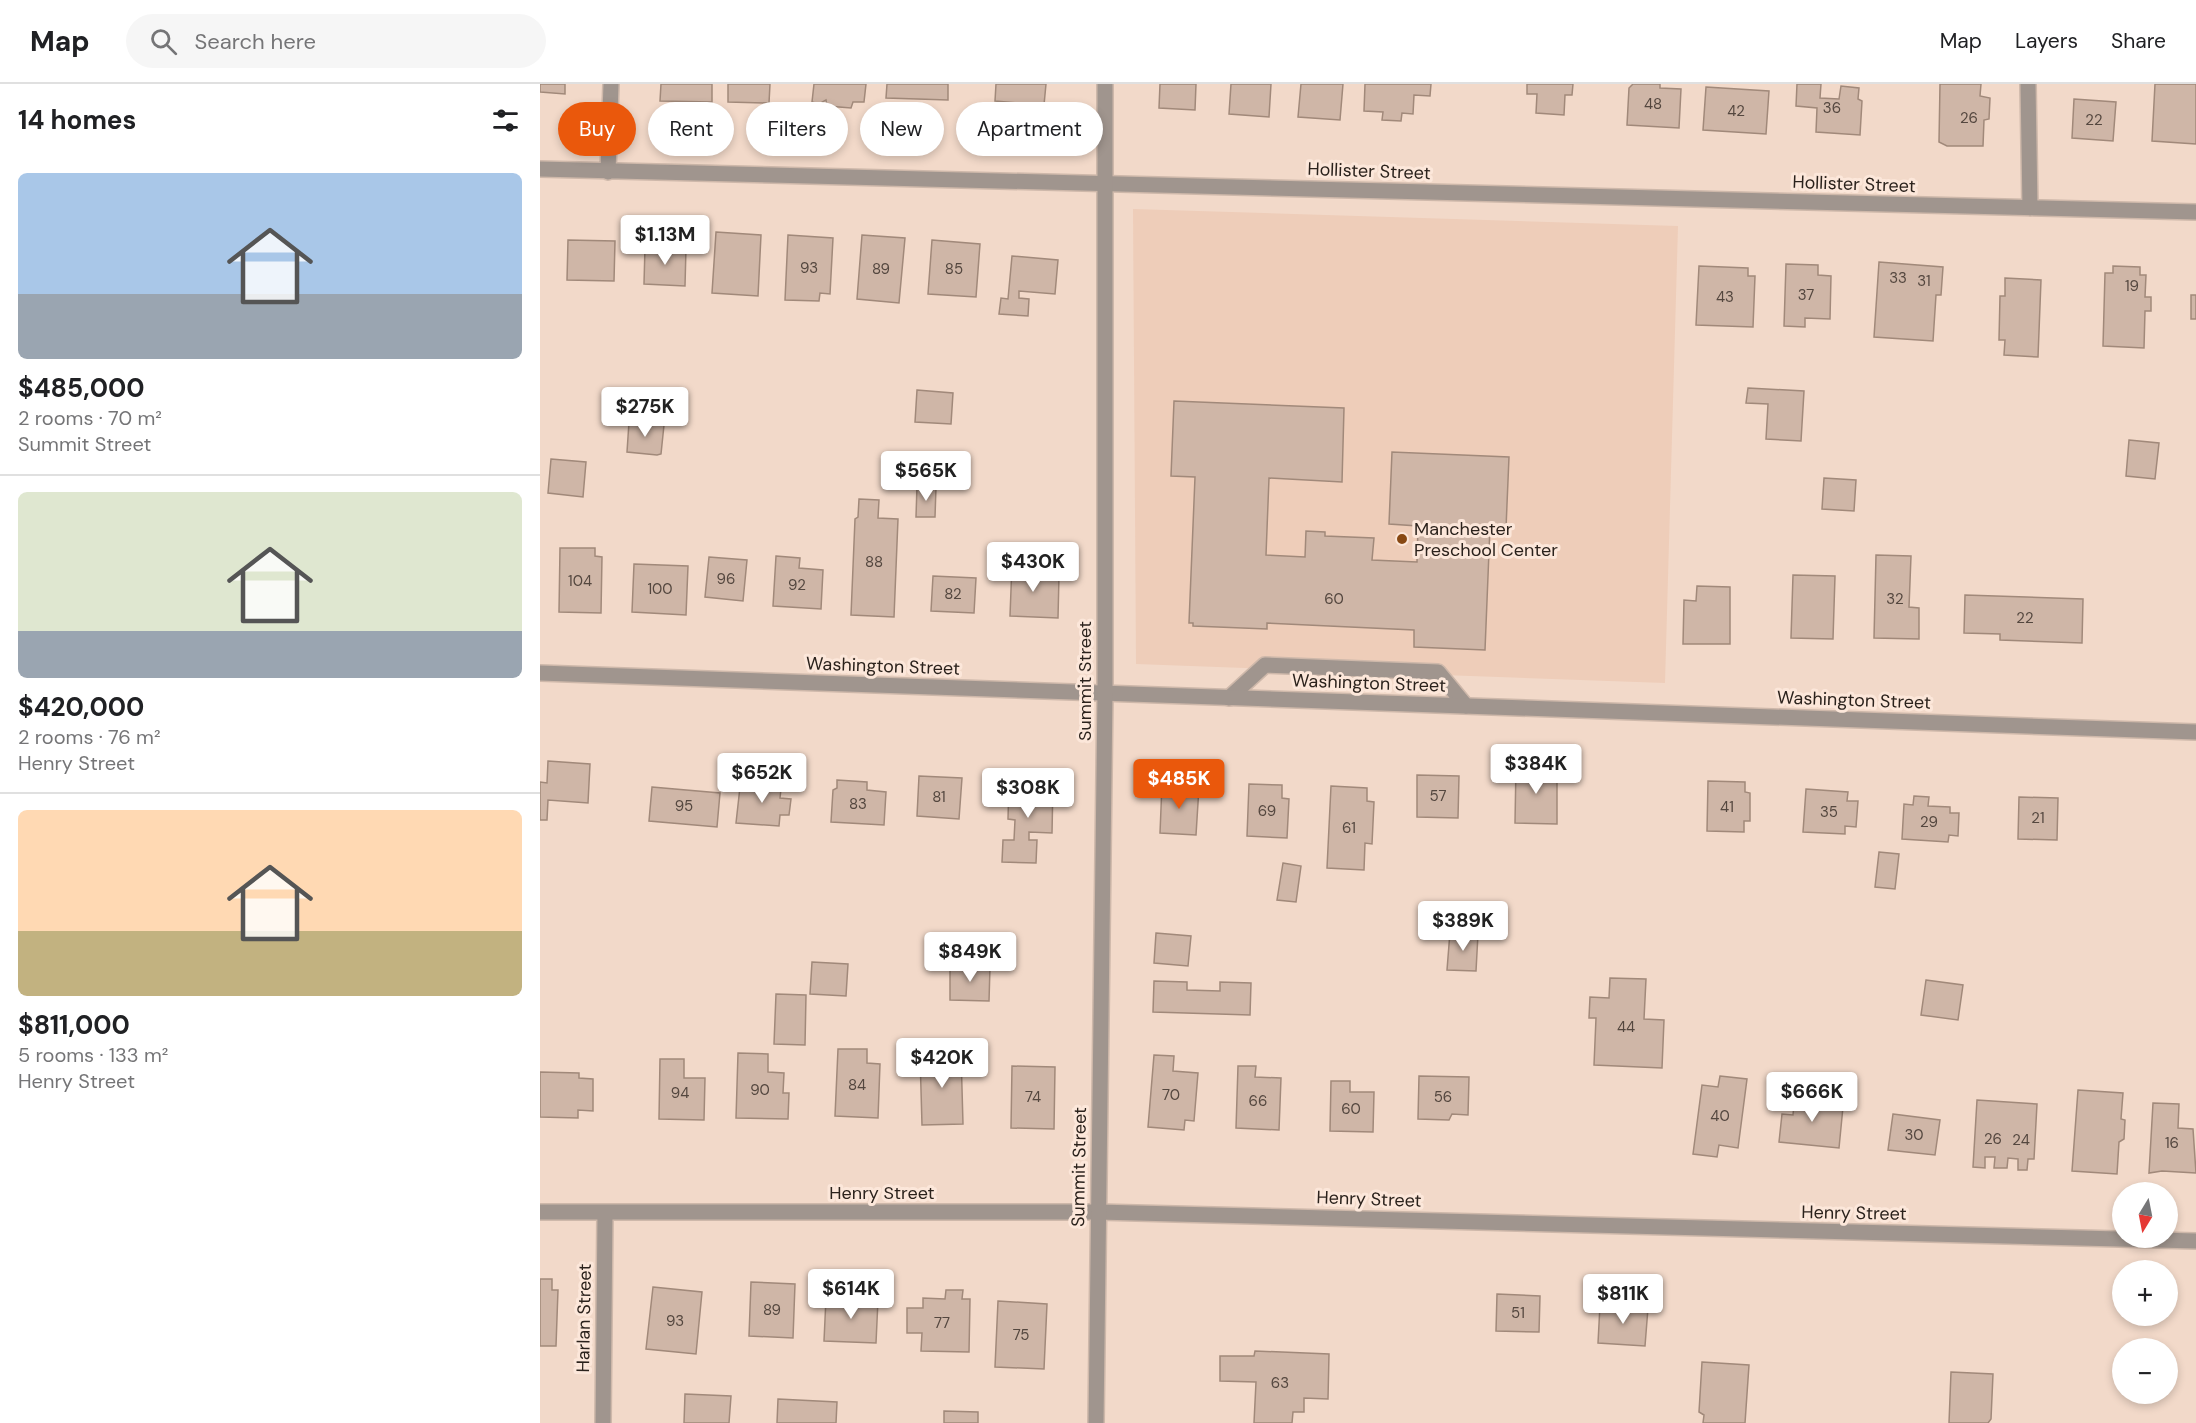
<!DOCTYPE html>
<meta charset="utf-8">
<style>
:root{--surface:#fff;--page:#f6f6f6;--text:#202124;--muted:#757577;--line:#e0e0e0;--accent:#ea580c}
body{margin:0;font-family:"DM Sans",sans-serif;background:var(--page);color:var(--text);height:100vh;display:flex;flex-direction:column;font-size:22px;white-space:nowrap}
*{box-sizing:border-box;margin:0}
p{font-size:20px;color:var(--muted)}
.icon{flex:none;width:33px;height:33px;fill:none;stroke:currentColor;stroke-width:2;stroke-linecap:round;stroke-linejoin:round}
.map{position:relative;flex:1;overflow:hidden}
.side{display:flex;flex-direction:column;background:var(--surface);width:540px}
.side>*{flex:none}
.top-card{position:absolute;left:18px;top:18px;width:570px;height:54px;display:flex;gap:12px}
.needle{width:39px;rotate:190deg}
.controls{position:absolute;left:1572px;top:1098px;display:grid;gap:12px}
.controls a{display:grid;place-items:center;width:66px;height:66px;border-radius:50%;background:var(--surface);box-shadow:0 3px 9px #0003;font-size:30px}
.price{position:absolute;translate:-50% -51px;padding:0 14px;border-radius:6px;background:#fff;color:#222;font-size:20px;line-height:39px;filter:drop-shadow(0 2px 3px #0008)}
.price::after{content:'';position:absolute;left:50%;top:36px;width:18px;height:14px;margin-left:-9px;background:inherit;clip-path:polygon(0 0,100% 0,50% 100%)}
.price.active{background:var(--accent);color:#fff}
ul{padding:0;list-style:none}
li{display:grid;align-content:center;gap:12px;height:318px;padding:0 18px}
li+li{border-top:2px solid var(--line)}
li span{display:grid;place-items:center;height:186px;border-radius:9px;color:#555}
li>.icon{margin-inline-start:auto}
span .icon{width:108px;height:108px;fill:#fffc;stroke-width:1}
li b{font-size:26px}
h2{display:flex;justify-content:space-between;align-items:center;height:72px;padding:0 18px;font-size:26px}
.pill{padding:0 21px;border-radius:27px;background:var(--surface);box-shadow:0 3px 9px #0003;font-size:21px;line-height:54px}
.pill.active{background:var(--accent);color:#fff}
header{display:flex;align-items:center;gap:36px;box-sizing:border-box;height:84px;padding:0 30px;background:var(--surface);border-bottom:2px solid var(--line)}
header strong{font-size:28px}
nav{display:flex;gap:33px;margin-inline-start:auto;font-size:21px}
.search{width:420px;height:54px;background:var(--page);display:flex;align-items:center;gap:15px;box-sizing:border-box;padding:0 21px;border-radius:33px;color:var(--muted);font-size:22px}
main{display:flex;flex:1;min-height:0}
.map>svg:first-child{display:block}
</style>
<header>
<strong>Map</strong>
<div class="search"><svg class="icon" aria-label="search" viewBox="0 0 24 24"><circle cx="10" cy="10" r="6"/><path d="M15 15l6 6"/></svg>Search here</div>
<nav><a>Map</a><a>Layers</a><a>Share</a></nav>
</header>
<main>
<section class="side">
<h2>14 homes<svg class="icon" aria-label="filters" viewBox="0 0 24 24"><path d="M4 7h16M4 17h16"/><circle cx="9" cy="7" r="2"/><circle cx="15" cy="17" r="2"/></svg></h2>
<ul>
<li><span style="background:linear-gradient(#a9c7e8 65%,#9aa5b1 0)"><svg class="icon" aria-label="home" viewBox="0 0 24 24"><path d="M3 11l9-7 9 7M6 9v11h12V9"/></svg></span><div><b>$485,000</b><p>2 rooms · 70 m²</p><p>Summit Street</p></div></li>
<li><span style="background:linear-gradient(#dfe7d0 75%,#9aa5b1 0)"><svg class="icon" aria-label="home" viewBox="0 0 24 24"><path d="M3 11l9-7 9 7M6 9v11h12V9"/></svg></span><div><b>$420,000</b><p>2 rooms · 76 m²</p><p>Henry Street</p></div></li>
<li><span style="background:linear-gradient(#ffd9b3 65%,#c2b280 0)"><svg class="icon" aria-label="home" viewBox="0 0 24 24"><path d="M3 11l9-7 9 7M6 9v11h12V9"/></svg></span><div><b>$811,000</b><p>5 rooms · 133 m²</p><p>Henry Street</p></div></li>
</ul>
</section>
<div class="map">
<svg width="1656" height="1339" viewBox="0 0 1656 1339">
<rect width="100%" height="100%" fill="#f2d9c9"/>
<path fill="#eecdb9" d="M593 125 1138 142 1125 599 596 580Z"/>
<path fill="#cfb6a7" stroke="#a1897a" stroke-width="1.5" d="M0 0H25V10L0 8Z
M121 0H172V18L120 17Z
M188 0H230L229 19 188 18Z
M274 0H326L324 18H313L311 24 287 22 286 16 279 20 272 18Z
M347 0H408V16L346 14Z
M456 0H506L504 21 455 17Z
M620 0H656L655 26 619 24Z
M691 0H731L729 33 689 30Z
M761 0H803L800 36 758 33Z
M825 0H891L890 12 874 11 873 30 862 29 861 37 842 36 843 28 824 27Z
M987 0H1033L1032 11H1025L1024 31 996 29 997 10H987Z
M1093 0H1120V4L1141 5 1139 44 1087 41 1089 4Z
M1257 0H1281L1280 14 1299 15 1301 2 1319 4 1318 15 1322 17 1320 51 1276 48 1277 24 1256 22Z
M1400 0H1441L1440 12 1450 14 1449 35 1444 36 1443 62H1407L1399 58Z
M1615 0H1656V60L1612 57Z
M1166 3 1229 7 1226 50 1163 46Z
M1534 15 1576 18 1573 57 1532 54Z
M176 148 221 151 218 212 172 209Z
M248 151 293 154 290 210 280 209 279 217 245 216Z
M322 151 365 154 359 219 317 215Z
M28 156 75 157 74 197 27 196Z
M392 156 440 160 436 213 388 210Z
M105 163 146 164 145 202 104 200Z
M472 172 518 176 515 210 479 207V214L489 215 488 232 459 230 461 214 468 215Z
M1339 178 1403 183 1401 211H1396L1393 257 1334 253Z
M1246 180 1278 181V191L1291 192 1290 235 1265 234V243L1244 242Z
M1159 182 1208 184V192H1215L1213 243 1156 241Z
M1573 182 1600 183V191H1606L1605 213H1611V227H1605L1604 264 1563 262 1565 189H1573Z
M1465 194 1501 196 1498 273 1464 271 1465 256H1459L1460 212H1465Z
M1651 211H1656V235H1651Z
M1208 304 1264 307 1261 357 1226 355 1228 320 1206 319Z
M377 306 413 309 411 340 375 338Z
M634 317 804 324 802 398 729 394 726 471 765 473 766 447 785 448V452L834 454 832 476 877 478 878 442 849 440 852 368 969 373 966 444 950 443 945 566 874 563V546L727 539V545L653 542V539H649L655 393 631 392Z
M89 338 124 341 121 370 117 371 87 368Z
M1589 356 1619 359 1615 395 1586 392Z
M11 375 46 378 43 413 8 409Z
M1284 394 1316 396 1314 427 1282 425Z
M377 402 396 403 395 433H376Z
M319 415 339 416 338 434 358 435 354 533 311 531 315 435 318 433Z
M20 464H55V472L62 473 61 529 19 528Z
M1336 471 1371 472 1369 523 1379 524V555L1334 554Z
M236 472 260 474 259 484 283 486 281 525 233 522Z
M169 473 207 476 203 517 165 513Z
M94 480 148 482 146 531 92 528Z
M472 480 494 481 493 491 519 492 518 534 470 532Z
M1253 491 1295 492 1293 555 1251 554Z
M393 492 436 494 434 529 391 527Z
M1157 502 1190 503V560H1143L1144 516 1156 517Z
M1425 511 1543 515 1542 559 1460 556V550L1424 549Z
M8 677 50 680 48 719 8 716 7 736H0V698L7 699Z
M976 682 1017 683V740L975 739Z
M877 691 919 692 918 734 877 733Z
M379 692 422 694 419 735 377 732Z
M216 694 242 696 240 714 251 715 249 731H240L239 742 196 739 200 703 215 704Z
M297 696 327 698V706L346 708 344 741 291 738 293 706 297 704Z
M1168 697 1205 698V708L1210 709V737H1204V748L1167 747Z
M469 698 513 699 512 749 489 748V756H497L496 779 462 778 463 756H474L475 736 468 735Z
M622 700 659 703 656 751 620 749Z
M709 700 742 701V714L749 715 747 754 707 752Z
M791 702 827 704V717L834 718 832 760 825 759 824 786 787 784Z
M112 703 180 709 177 743 109 737Z
M1266 705 1308 708 1307 717H1318L1316 743 1305 742V750L1263 748Z
M1374 712 1389 713 1388 722 1410 723V729H1419L1418 752 1409 751 1408 758 1362 755 1364 720 1373 721Z
M1479 713 1518 714 1517 756 1478 755Z
M1339 768 1359 770 1355 805 1335 803Z
M743 779 761 782 756 818 737 816Z
M910 848 938 850 936 887 907 886Z
M616 849 651 852 648 882 614 879Z
M272 878 308 880 306 912 270 910Z
M410 882 450 883 449 917 410 916Z
M1070 894 1106 895 1104 935 1124 936 1122 984 1054 981 1056 934H1049L1050 913 1069 914Z
M1386 896 1423 901 1418 936 1381 931Z
M614 897 647 898V906L680 907V898L711 899 710 931 613 928Z
M236 910 266 911 265 961 234 960Z
M298 965H327V979L340 980 338 1034 295 1032Z
M198 969 228 970V988L244 989 243 1009H249L248 1035 196 1034Z
M421 969 423 1040 382 1041 380 971Z
M614 971 634 972 633 987 658 989 654 1037 645 1036 644 1046 608 1043Z
M120 975H144V994H165L164 1036 119 1035Z
M472 982 515 983 514 1045 471 1044Z
M698 982H716L715 993 741 994 739 1046 696 1044Z
M0 988 39 989V994L53 995V1027L38 1026V1034L0 1033Z
M879 992 929 993 928 1031 912 1030 909 1036 878 1035Z
M1180 992 1207 995 1198 1064 1179 1061 1177 1073 1153 1070 1162 1001 1178 1003Z
M791 997H810V1008H834L833 1048 790 1047Z
M1538 1006 1583 1009 1581 1035 1585 1036 1584 1055 1579 1058 1577 1090 1532 1087Z
M1255 1009 1277 1011 1276 1020 1303 1023 1299 1064 1239 1058 1242 1030 1253 1031Z
M1437 1016 1497 1020 1494 1075H1488L1487 1086H1478V1075L1468 1074 1467 1084H1454L1455 1073H1445V1084L1433 1083Z
M1613 1019 1639 1020 1638 1044 1653 1045 1656 1089 1622 1087 1609 1089Z
M1353 1030 1400 1036 1395 1071 1348 1066Z
M0 1195H12V1206H18L16 1262H0Z
M211 1198 255 1200 253 1254 209 1252Z
M113 1203 162 1208 156 1270 106 1265Z
M406 1206H423L422 1215H430L429 1268 381 1267 382 1249H367V1224H383V1214L405 1215Z
M957 1210 1000 1212 999 1248 956 1247Z
M286 1214 338 1216 336 1259 284 1257Z
M458 1217 507 1220 504 1285 455 1283Z
M1060 1221 1108 1224 1105 1262 1058 1259Z
M715 1267 789 1270 788 1315 764 1314V1328H753L752 1339H714L716 1298 680 1297V1272H714Z
M1162 1278 1209 1281 1205 1339H1163L1164 1331 1159 1328Z
M1411 1288 1453 1290 1451 1335 1448 1339H1409Z
M145 1310 191 1312 189 1339H144Z
M238 1315 297 1318 296 1339H237Z
M404 1327 438 1328V1339H404Z"/>
<g fill="none" stroke-linecap="round" stroke-linejoin="round">
<g stroke="#ceb8aa" stroke-width="18">
<path id="service" d="M689 614 725 581 898 588 926 622"/>
</g>
<g stroke="#ceb8aa" stroke-width="18">
<path id="minor" d="M1488 0 1490 124
M0 85 1656 128
M68 88 71 0
M0 589 1656 648
M0 1128H558L1656 1157
M63 1339 65 1129"/>
</g>
<g stroke="#ceb8aa" stroke-width="18">
<path id="tertiary" d="M556 1339 565 609V0"/>
</g>
<use href="#service" stroke="#a0958e" stroke-width="15"/>
<use href="#minor" stroke="#a0958e" stroke-width="15"/>
<use href="#tertiary" stroke="#a0958e" stroke-width="15"/>
</g>
<circle fill="#884812" stroke="#fce7da" stroke-width="2" cx="862" cy="455" r="6"/>
<g text-anchor="middle" stroke-width="6" stroke-linejoin="round" paint-order="stroke">
<g font-size="15" fill="#54473f">
<text x="1113" y="25">48</text>
<text x="1292" y="29">36</text>
<text x="1196" y="32">42</text>
<text x="1429" y="39">26</text>
<text x="1554" y="41">22</text>
<text x="269" y="189">93</text>
<text x="341" y="190">89</text>
<text x="414" y="190">85</text>
<text x="1358" y="199">33</text>
<text x="1384" y="202">31</text>
<text x="1592" y="207">19</text>
<text x="1266" y="216">37</text>
<text x="1185" y="218">43</text>
<text x="334" y="483">88</text>
<text x="186" y="500">96</text>
<text x="40" y="502">104</text>
<text x="257" y="506">92</text>
<text x="120" y="510">100</text>
<text x="413" y="515">82</text>
<text x="794" y="520">60</text>
<text x="1355" y="520">32</text>
<text x="1485" y="539">22</text>
<text x="898" y="717">57</text>
<text x="399" y="718">81</text>
<text x="318" y="725">83</text>
<text x="144" y="727">95</text>
<text x="1187" y="728">41</text>
<text x="727" y="732">69</text>
<text x="1289" y="733">35</text>
<text x="1498" y="739">21</text>
<text x="1389" y="743">29</text>
<text x="809" y="749">61</text>
<text x="1086" y="948">44</text>
<text x="317" y="1006">84</text>
<text x="220" y="1011">90</text>
<text x="140" y="1014">94</text>
<text x="631" y="1016">70</text>
<text x="493" y="1018">74</text>
<text x="903" y="1018">56</text>
<text x="718" y="1022">66</text>
<text x="811" y="1030">60</text>
<text x="1180" y="1037">40</text>
<text x="1374" y="1056">30</text>
<text x="1453" y="1060">26</text>
<text x="1481" y="1061">24</text>
<text x="1632" y="1064">16</text>
<text x="232" y="1231">89</text>
<text x="978" y="1234">51</text>
<text x="135" y="1242">93</text>
<text x="402" y="1244">77</text>
<text x="481" y="1256">75</text>
<text x="740" y="1304">63</text>
</g>
<g font-size="18" fill="#2b221c" stroke="#fce7da">
<text transform="translate(829 87) rotate(2)" y="6">Hollister Street</text>
<text transform="translate(1314 100) rotate(2)" y="6">Hollister Street</text>
<text transform="translate(343 582) rotate(2)" y="6">Washington Street</text>
<text transform="translate(545 597) rotate(-90)" y="6">Summit Street</text>
<text transform="translate(829 599) rotate(2)" y="6">Washington Street</text>
<text transform="translate(1314 616) rotate(2)" y="6">Washington Street</text>
<text transform="translate(539 1083) rotate(-89)" y="6">Summit Street</text>
<text x="342" y="1115">Henry Street</text>
<text transform="translate(829 1115) rotate(2)" y="6">Henry Street</text>
<text transform="translate(1314 1129) rotate(1)" y="6">Henry Street</text>
<text transform="translate(44 1234) rotate(-89)" y="6">Harlan Street</text>
</g>
<g font-size="18" fill="#2b221c" stroke="#fce7da" text-anchor="start">
<text x="874" y="451">Manchester<tspan x="874" dy="21">Preschool Center</tspan></text>
</g>
</g>
</svg>
<div class="controls">
<a><svg class="needle" viewBox="-14 -14 28 28"><path d="M0-13l5 13h-10z" fill="#e53935"/><path d="M0 13l5-13h-10z" fill="#757577"/></svg></a>
<a>+</a>
<a>−</a>
</div>
<b class="price" style="left:125px;top:182px">$1.13M</b>
<b class="price" style="left:105px;top:354px">$275K</b>
<b class="price" style="left:386px;top:418px">$565K</b>
<b class="price" style="left:493px;top:509px">$430K</b>
<b class="price" style="left:996px;top:711px">$384K</b>
<b class="price" style="left:222px;top:720px">$652K</b>
<b class="price active" style="left:639px;top:726px">$485K</b>
<b class="price" style="left:488px;top:735px">$308K</b>
<b class="price" style="left:923px;top:868px">$389K</b>
<b class="price" style="left:430px;top:899px">$849K</b>
<b class="price" style="left:402px;top:1005px">$420K</b>
<b class="price" style="left:1272px;top:1039px">$666K</b>
<b class="price" style="left:311px;top:1236px">$614K</b>
<b class="price" style="left:1083px;top:1241px">$811K</b>
<div class="top-card">
<a class="pill active">Buy</a>
<a class="pill">Rent</a>
<a class="pill">Filters</a>
<a class="pill">New</a>
<a class="pill">Apartment</a>
</div>
</div>
</main>
